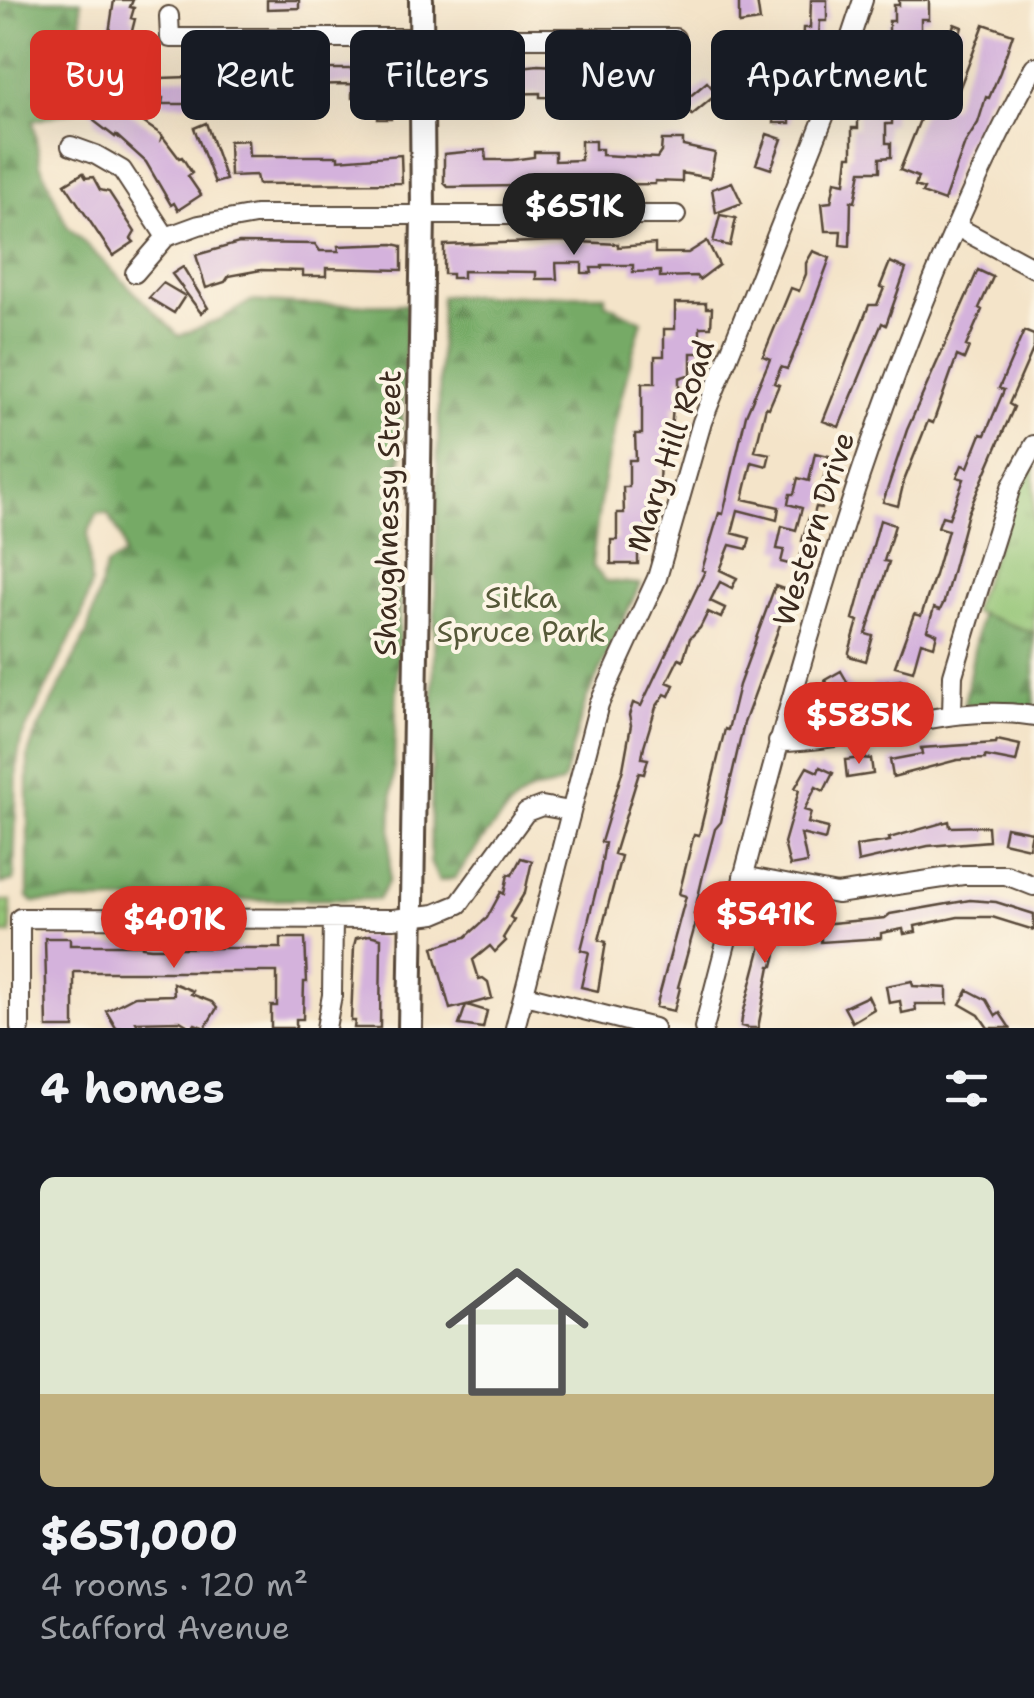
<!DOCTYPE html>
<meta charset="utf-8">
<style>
:root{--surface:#171b24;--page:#242831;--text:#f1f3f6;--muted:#9ea1a6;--accent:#d93025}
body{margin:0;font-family:"Shantell Sans",sans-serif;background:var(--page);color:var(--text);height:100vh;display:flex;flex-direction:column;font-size:38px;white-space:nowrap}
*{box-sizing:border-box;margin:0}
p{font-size:32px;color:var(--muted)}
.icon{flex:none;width:55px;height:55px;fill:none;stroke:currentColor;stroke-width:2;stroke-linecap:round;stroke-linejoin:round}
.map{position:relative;height:1028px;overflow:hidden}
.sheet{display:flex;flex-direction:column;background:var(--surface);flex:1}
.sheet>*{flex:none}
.guide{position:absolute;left:30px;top:30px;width:975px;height:90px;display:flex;gap:20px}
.price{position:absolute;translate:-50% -85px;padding:0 22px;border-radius:35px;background:var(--accent);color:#fff;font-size:32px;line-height:65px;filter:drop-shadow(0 2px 5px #0008)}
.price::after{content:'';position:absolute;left:50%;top:60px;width:30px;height:22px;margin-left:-15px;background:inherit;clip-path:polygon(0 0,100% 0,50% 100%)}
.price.active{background:#222;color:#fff}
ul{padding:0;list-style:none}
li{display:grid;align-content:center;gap:20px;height:530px;padding:0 40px}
li span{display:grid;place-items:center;height:310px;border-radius:15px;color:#555}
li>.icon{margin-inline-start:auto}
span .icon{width:180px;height:180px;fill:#fffc;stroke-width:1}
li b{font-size:42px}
h2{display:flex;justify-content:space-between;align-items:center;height:120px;padding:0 40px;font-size:42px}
.tag{padding:0 35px;border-radius:15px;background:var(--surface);box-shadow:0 10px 40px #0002;font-size:35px;line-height:90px}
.tag.active{background:var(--accent);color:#fff}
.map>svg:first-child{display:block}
</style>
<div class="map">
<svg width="1034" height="1028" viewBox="0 0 1034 1028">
<defs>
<pattern id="grass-tufts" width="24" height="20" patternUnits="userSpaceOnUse" patternTransform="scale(2.5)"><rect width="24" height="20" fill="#93c475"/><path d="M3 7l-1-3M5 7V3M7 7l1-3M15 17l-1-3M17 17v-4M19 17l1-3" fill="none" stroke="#799f5f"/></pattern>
<pattern id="forest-firs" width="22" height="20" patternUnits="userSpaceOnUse" patternTransform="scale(2.5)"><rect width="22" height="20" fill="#76aa66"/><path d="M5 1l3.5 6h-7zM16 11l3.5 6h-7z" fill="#628b53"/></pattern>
</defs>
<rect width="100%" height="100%" fill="#fcf5e5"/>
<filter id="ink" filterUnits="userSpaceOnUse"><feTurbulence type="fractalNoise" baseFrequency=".01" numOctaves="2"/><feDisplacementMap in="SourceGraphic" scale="20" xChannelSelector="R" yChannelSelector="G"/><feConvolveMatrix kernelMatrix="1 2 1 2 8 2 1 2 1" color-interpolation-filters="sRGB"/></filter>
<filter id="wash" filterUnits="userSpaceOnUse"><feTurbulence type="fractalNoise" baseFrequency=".0048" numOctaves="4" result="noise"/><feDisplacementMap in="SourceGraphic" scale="40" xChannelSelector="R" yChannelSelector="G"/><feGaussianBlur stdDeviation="2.25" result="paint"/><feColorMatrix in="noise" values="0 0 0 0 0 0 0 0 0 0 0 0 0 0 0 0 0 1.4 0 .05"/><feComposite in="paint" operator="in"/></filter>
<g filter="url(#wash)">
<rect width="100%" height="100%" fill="#f4e4c9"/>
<path fill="url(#grass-tufts)" stroke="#67774a" stroke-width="2.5" d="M1029 457 1034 459V633L972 612Z
M0 901H11V934H0Z"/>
<path fill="url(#forest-firs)" stroke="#586a42" stroke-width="2.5" d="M0 0H81L82 109 33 121 40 164 67 226 179 336 219 320 251 301 310 305 407 304 398 539 389 551 388 578 401 594 389 881 378 899 33 902 28 897V755L34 737 87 633 106 566 124 555C123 533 117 532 108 514L98 513 88 533 91 585 82 615 21 740 17 764 14 881 0 884Z
M605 295V303L642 321C618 401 600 483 592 566L606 581 640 584 586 700 563 782C551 790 538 787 526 794 504 808 471 856 455 878L439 881 430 862 441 296Z
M980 614 1034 633V709L996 703 964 706Z"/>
<g id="blocks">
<path fill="#d4b2dc" d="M114 0H133L130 7 134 8 131 18 135 19 131 35 136 36 132 52 160 78 189 77V69L210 68 273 69V84H249V103L187 101V104H162L163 98 137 92 113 69 124 57 106 53Z
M267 0H299V8L267 9Z
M739 0H757L760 21 739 24Z
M811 0H827V21H820L818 51 802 50 803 28H810Z
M899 0H929V19H921V45H916V53H909V70H900V92H893L892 124H886V143H891V157L880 158V171H861L855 202 851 201 850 246 840 245 841 231H825L822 203 831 202 835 181 845 183 848 156H852V128H858V112L865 111V95H876L875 73H881L883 38H889V21H894V5H899Z
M954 24 962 27 940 104 952 108 984 24 1013 34 1000 72 989 98 986 97 978 123 965 143 944 201 922 193 924 189 915 186 918 177 900 170 923 112 926 113Z
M725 44 741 46 737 73 721 71Z
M804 60V89H787L786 61Z
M448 65 495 70 538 65 594 68V72L600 75 664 74V80H671V91L623 94V85L600 86V98L540 97V93L506 94V97L455 95V98H445L444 69Z
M289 69H400V101H391V119H378V98H352V84L289 85Z
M707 82 717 94 692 115 682 103Z
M95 90 162 135 161 139 163 137 179 158 182 157 192 173 188 176 201 195 178 210 174 203 171 205 146 162 116 135 115 137 94 121 96 117 87 107Z
M774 101H790V123H774Z
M206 123 226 180 215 183 194 128Z
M767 134 782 139 771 169 756 164Z
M248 140 249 156H338V160L401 155 402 183 258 184 256 175 230 176 229 141Z
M662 140H683V146L715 153 710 178 682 173V182L655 181V184L448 187 444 183V154L485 150 486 160H512L534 157V152H555V161L581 160V141H595V149H602V155L657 158 661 152Z
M83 173 86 178 93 177 100 190 109 192 135 232 131 239 134 242 113 256 65 184Z
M732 182 742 203 716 213 712 189Z
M720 215 736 218 730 246 713 242Z
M559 241 618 244V247L655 244V253H688L707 241 719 265 699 280 696 276 660 277V271L633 272V265H602V268H591L592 273H582V263H556L557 279H536V272L463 271V278H452V274H444V245Z
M239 243 315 244 320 251H339L338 246 393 244 402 246V270L326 268V276H303V271L261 270 229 276 225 282 206 288 196 255Z
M813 251 830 258 800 339 787 369 781 367 774 383 779 385 769 408 766 407 755 451 770 454 767 466 752 462 743 499 779 507 777 520 738 510 732 533 750 538 747 549 730 545 720 570 737 578 732 588 720 582 710 601 725 608 721 618 708 612 700 628 690 638 683 660 679 658 667 682 674 685 669 696 665 694 656 707 644 746 642 758 648 759 644 774 639 773 614 854 621 856 599 940 606 942 598 991 581 987 589 952 581 950 599 878 605 843 601 842 623 769 631 725 629 715 633 703 641 706 705 571 702 570 719 513 723 514 746 415 770 359 763 356 791 288 799 291 806 274V263Z
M890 262 906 269 886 325 882 323 839 427 823 421 869 305H877L884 288 880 287Z
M183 267 208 308 201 313 172 274Z
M978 270 993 277 979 308 982 310 966 346 969 347 964 359 957 356 933 423 928 421 904 481 898 506 883 502 907 430Z
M163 283 185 296 174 313 149 298Z
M675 303H706V308H712L711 327H700V353H691V374L679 378V400L678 406H673L671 431 665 432V458H660L659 484H652L653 510H647L646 536H638V564H611V540H617V513H624L623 487H629V460H636L635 434H642V383H655V356H664V329H675Z
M1024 331 1034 335V347L1009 404 1014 407 968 513 944 602 940 610 934 608 927 630 937 634 934 646 921 642 913 671 895 666 914 614 921 616 935 575 948 530 938 527 942 516 949 518 964 479 957 477 962 465 968 467 981 434 985 435 1004 390 999 388Z
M815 453 829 456 822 485 827 486 822 508 816 507 813 518 809 517 802 541 805 542 797 566 781 562 784 550 777 549 782 526 796 530 802 508 788 504 790 494H794L798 478 809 481Z
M880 520 895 525 884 561 889 562 866 634 873 636 866 661 849 656V652L858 621 853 619Z
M775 586 792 592 744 723 721 822 715 829 704 871 694 914 698 915 678 987 680 988 674 1011 656 1007 686 896 679 894 694 834 699 835 725 729 728 730 739 685Z
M841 671 853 692 834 702 825 680Z
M901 680 903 692 873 696 872 684Z
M997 740 1020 745 1016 762 985 756V759L957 760 893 777 890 760 922 754 921 748 996 743Z
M861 758 871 759 873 774 847 778 845 760Z
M807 767 818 772 820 767 833 773 824 791 816 787 804 810 811 812 808 823 828 828 825 840 801 834 807 863 790 866 784 843 799 790 795 788Z
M949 821 950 827 988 826 989 841 928 846 858 862 856 846 890 841 889 838Z
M1006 827 1032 832 1029 848 1003 842Z
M521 858 532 861 525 892 510 917 514 920 503 938 506 941 495 952 490 946 473 960 479 979 483 978 488 982 492 998 467 1005 487 1011 483 1028 459 1025 466 1005 450 1009 433 947 466 937 487 918 501 892 504 894 508 874 512 875Z
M970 900 996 902 1034 914V930L992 917H958L915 926 916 932 904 934 903 929 881 933V938L821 942V924L885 918 890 914Z
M772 904 788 908 782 930 788 931 784 944 779 942 773 966H770L758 1028H749L741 1026 742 1018Z
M369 935 381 938 380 1028H354L355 1021H351L354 946 356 938Z
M45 938H70V945H142V947L151 948H281V938H305L307 982H304L303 1019H296V1028H271V1006H277V972H74V1028H47Z
M912 981 913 986 947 988V1004H915L916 1010 902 1013 900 1001 889 1003 886 986Z
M173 983 193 991 191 994 212 1002 217 1008 205 1028 195 1024 192 1028 180 1021 136 1022 139 1028H116L106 1011 135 996 174 995Z
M968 990 987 1000 996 1016 1000 1013 1010 1028H988L979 1015 960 1004Z
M868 996 874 1009 852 1022 844 1007Z"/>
</g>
</g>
<g filter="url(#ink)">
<use href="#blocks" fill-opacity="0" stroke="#574638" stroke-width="2.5"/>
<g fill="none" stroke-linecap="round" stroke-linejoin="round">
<g stroke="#574638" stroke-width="22">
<path id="minor" d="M169 16 170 38H675
M71 146 96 155 122 170 166 237
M957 227 1034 268
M135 273 166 237 199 225 255 215H676
M952 714 953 675 976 598 1011 487 1034 445
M778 742C864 742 947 701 1034 716
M743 876 837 894 963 875H1006L1034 886
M525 995 654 1028
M20 1028V918L393 919 435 914 459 904 526 812 542 806 570 811
M326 1028 332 995 333 918
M515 1028 599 704 657 578 702 422 824 117 863 0
M704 1028C789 701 871 367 1034 67"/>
</g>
<g stroke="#574638" stroke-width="28">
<path id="major" d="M410 1028 423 214 421 0"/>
</g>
<use href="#minor" stroke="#fff" stroke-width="18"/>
<use href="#major" stroke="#fff" stroke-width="22"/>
</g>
</g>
<g text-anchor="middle" stroke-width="8" stroke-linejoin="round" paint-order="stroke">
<g font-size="30" fill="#3b2a1e" stroke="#fcf5e5">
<text transform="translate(671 446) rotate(-72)" y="10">Mary Hill Road</text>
<text transform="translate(388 513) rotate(-89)" y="10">Shaughnessy Street</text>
<text transform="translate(814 529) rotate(-72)" y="10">Western Drive</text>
</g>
<g font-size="30" fill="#555838" stroke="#fcf5e5">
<text x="521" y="608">Sitka<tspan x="521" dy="34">Spruce Park</tspan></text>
</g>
</g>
</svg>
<b class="price active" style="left:574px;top:258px">$651K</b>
<b class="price" style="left:859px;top:767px">$585K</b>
<b class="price" style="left:765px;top:966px">$541K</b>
<b class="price" style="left:174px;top:971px">$401K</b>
<div class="guide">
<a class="tag active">Buy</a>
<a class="tag">Rent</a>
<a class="tag">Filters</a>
<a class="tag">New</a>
<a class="tag">Apartment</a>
</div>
</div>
<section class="sheet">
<h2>4 homes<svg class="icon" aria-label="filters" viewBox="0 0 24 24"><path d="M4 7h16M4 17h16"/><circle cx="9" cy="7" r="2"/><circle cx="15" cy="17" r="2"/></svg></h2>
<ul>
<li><span style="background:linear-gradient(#dfe7d0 70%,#c2b280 0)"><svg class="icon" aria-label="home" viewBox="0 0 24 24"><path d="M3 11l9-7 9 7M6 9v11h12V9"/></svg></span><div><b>$651,000</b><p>4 rooms · 120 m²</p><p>Stafford Avenue</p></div></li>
</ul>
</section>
